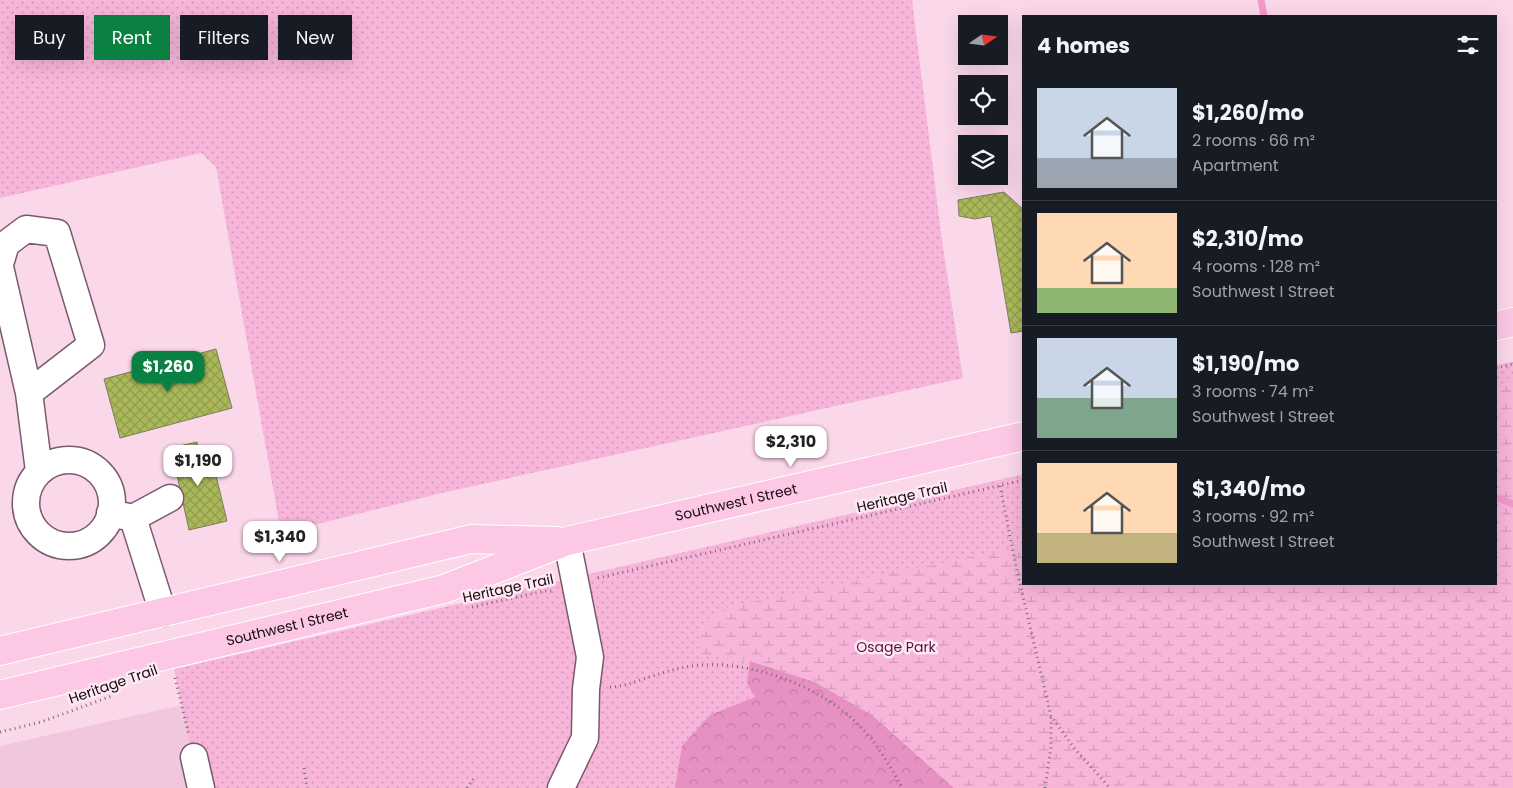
<!DOCTYPE html>
<meta charset="utf-8">
<style>
:root{--surface:#171b24;--page:#242831;--text:#f1f3f6;--muted:#9ea1a6;--line:#363941;--accent:#0b8043}
body{margin:0;font-family:Poppins,sans-serif;background:var(--page);color:var(--text);height:100vh;display:flex;flex-direction:column;font-size:19px;white-space:nowrap}
*{box-sizing:border-box;margin:0}
p{font-size:16px;color:var(--muted)}
.icon{flex:none;width:28px;height:28px;fill:none;stroke:currentColor;stroke-width:2;stroke-linecap:round;stroke-linejoin:round}
.map{position:relative;flex:1;overflow:hidden}
.details{position:absolute;left:1022px;top:15px;width:475px;height:570px;display:flex;flex-direction:column;background:var(--surface);border-radius:0px;box-shadow:0 5px 20px #0002}
.details>*{flex:none}
.guide{position:absolute;left:15px;top:15px;width:475px;height:45px;display:flex;gap:10px}
.needle{width:32px;rotate:76deg}
.fabs{position:absolute;left:958px;top:15px;display:grid;gap:10px}
.fabs a{display:grid;place-items:center;width:50px;height:50px;border-radius:0px;background:var(--surface);box-shadow:0 5px 20px #0002;font-size:25px}
.price{position:absolute;translate:-50% -42px;padding:0 11px;border-radius:10px;background:#fff;color:#222;font-size:16px;line-height:32px;filter:drop-shadow(0 1px 2px #0008)}
.price::after{content:'';position:absolute;left:50%;top:30px;width:15px;height:11px;margin-left:-8px;background:inherit;clip-path:polygon(0 0,100% 0,50% 100%)}
.price.current{background:var(--accent);color:#fff}
ul{padding:0;list-style:none}
li{display:flex;align-items:center;gap:15px;height:125px;padding:0 15px}
li+li{border-top:1px solid var(--line)}
li span{display:grid;place-items:center;flex:none;width:140px;height:100px;border-radius:0px;color:#555}
li>.icon{margin-inline-start:auto}
span .icon{width:60px;height:60px;fill:#fffc;stroke-width:1}
li b{font-size:21px}
h2{display:flex;justify-content:space-between;align-items:center;height:60px;padding:0 15px;font-size:21px}
.tag{padding:0 18px;border-radius:0px;background:var(--surface);box-shadow:0 5px 20px #0002;font-size:18px;line-height:45px}
.tag.current{background:var(--accent);color:#fff}
.map>svg:first-child{display:block}
</style>
<div class="map">
<svg width="1513" height="788" viewBox="0 0 1513 788">
<defs>
<pattern id="grass-dots" width="8" height="8" patternUnits="userSpaceOnUse" patternTransform="scale(1.25)"><rect width="8" height="8" fill="#f7b5da"/><path d="M2 2h.1M6 6h.1" fill="none" stroke="#d39aba" stroke-width="1.8" stroke-linecap="round"/></pattern>
<pattern id="forest-crowns" width="20" height="18" patternUnits="userSpaceOnUse" patternTransform="scale(1.25)"><rect width="20" height="18" fill="#e791c2"/><path d="M2 6a3 3 0 1 1 6 0M12 15a3 3 0 1 1 6 0" fill="none" stroke="#c57ca6"/></pattern>
<pattern id="wetland-marsh" width="20" height="14" patternUnits="userSpaceOnUse" patternTransform="scale(1.25)"><rect width="20" height="14" fill="#f7b5da"/><path d="M1 5h8M5 5V1M11 12h8M15 12V8" fill="none" stroke="#d39aba"/></pattern>
<pattern id="building-cross-hatch" width="8" height="8" patternUnits="userSpaceOnUse" patternTransform="scale(1.25)"><rect width="8" height="8" fill="#abb85a"/><path d="M0 0l8 8M0 8l8-8" fill="none" stroke="#929d4d"/></pattern>
</defs>
<rect width="100%" height="100%" fill="#fbd7ea"/>
<path fill="#f1c7dd" d="M182 705 199 788H0V746Z"/>
<path fill="url(#grass-dots)" d="M0 0H912L942 241 963 378 446 492 281 533 216 167 201 153 0 198Z
M1513 362V788H199L174 669 1024 474V584H1496V365Z"/>
<path fill="url(#forest-crowns)" d="M750 661 815 682 872 715 954 788H675L682 746 710 715 755 697 747 683Z"/>
<path fill="url(#wetland-marsh)" d="M1513 381V788H954L872 715 815 682 750 661 701 654 699 633 724 608 1024 546V584H1496V385Z"/>
<g fill="none" stroke-linecap="round" stroke-linejoin="round">
<path stroke="#f19acc" stroke-width="7" d="M1261 0 1264 16
M1496 497 1513 504"/>
</g>
<path fill="url(#building-cross-hatch)" stroke="#797f60" d="M1004 192 1024 210V331L1011 333 991 216 975 219 959 216 958 200Z
M216 349 232 408 120 438 104 379Z
M197 442 201 461 212 459 227 521 189 530 171 448Z"/>
<g fill="none" stroke-linecap="round" stroke-linejoin="round">
<g stroke="#785a6a" stroke-width="29">
<path id="minor" d="M0 264 6 244 26 229 57 233 91 345 29 393
M0 267 29 393 39 471
M26 503a43 43 0 1 1 86 0a43 43 0 1 1-86 0Z
M110 513 133 518 163 613
M133 518 170 498
M194 757 201 788
M561 788 585 738 586 689 590 657 567 541"/>
</g>
<g stroke="#fff" stroke-width="30">
<g id="major">
<path d="M1496 326 1513 322"/>
<path d="M0 651 471 539 556 541"/>
<path id="s1" d="M0 695 444 589 567 541 1024 436"/>
</g>
</g>
<path stroke="#7f6975" stroke-width="3" stroke-dasharray="1 4" stroke-linecap="butt" d="M1496 368 1513 364
M1000 486 1017 571 1051 716 1074 748 1110 788
M598 578 1024 480
M472 607 545 591H554
M175 678 189 735
M610 687C621 687 632 683 643 679 663 673 681 666 702 665 751 662 810 683 848 715 871 734 888 761 902 788
M0 732 41 722 112 696
M304 768 307 788
M467 788 475 777
M1045 788 1051 747V717"/>
<use href="#minor" stroke="#fff" stroke-width="26"/>
<use href="#major" stroke="#fdc8e6" stroke-width="28"/>
</g>
<g text-anchor="middle" stroke-width="5" stroke-linejoin="round" paint-order="stroke">
<g font-size="14" fill="#150a10" stroke="#ffe9f4">
<text transform="translate(902 497) rotate(-13)" y="5">Heritage Trail</text>
<text dy="5" stroke="none"><textPath href="#s1" startOffset="762">Southwest I Street</textPath></text>
<text transform="translate(508 588) rotate(-12)" y="5">Heritage Trail</text>
<text dy="5" stroke="none"><textPath href="#s1" startOffset="295">Southwest I Street</textPath></text>
<text transform="translate(113 684) rotate(-19)" y="5">Heritage Trail</text>
</g>
<g font-size="14" fill="#5b0f42" stroke="#ffe9f4">
<text x="896" y="652">Osage Park</text>
</g>
</g>
</svg>
<div class="fabs">
<a><svg class="needle" viewBox="-14 -14 28 28"><path d="M0-13l5 13h-10z" fill="#e53935"/><path d="M0 13l5-13h-10z" fill="#9ea1a6"/></svg></a>
<a><svg class="icon" aria-label="locate" viewBox="0 0 24 24"><circle cx="12" cy="12" r="6"/><path d="M12 2v4M12 18v4M2 12h4M18 12h4"/></svg></a>
<a><svg class="icon" aria-label="layers" viewBox="0 0 24 24"><path d="M12 4l9 5-9 5-9-5zM3 14l9 5 9-5"/></svg></a>
</div>
<b class="price current" style="left:168px;top:393px">$1,260</b>
<b class="price" style="left:791px;top:468px">$2,310</b>
<b class="price" style="left:198px;top:487px">$1,190</b>
<b class="price" style="left:280px;top:563px">$1,340</b>
<div class="guide">
<a class="tag">Buy</a>
<a class="tag current">Rent</a>
<a class="tag">Filters</a>
<a class="tag">New</a>
</div>
<section class="details">
<h2>4 homes<svg class="icon" aria-label="filters" viewBox="0 0 24 24"><path d="M4 7h16M4 17h16"/><circle cx="9" cy="7" r="2"/><circle cx="15" cy="17" r="2"/></svg></h2>
<ul>
<li><span style="background:linear-gradient(#c9d6e8 70%,#9aa5b1 0)"><svg class="icon" aria-label="home" viewBox="0 0 24 24"><path d="M3 11l9-7 9 7M6 9v11h12V9"/></svg></span><div><b>$1,260/mo</b><p>2 rooms · 66 m²</p><p>Apartment</p></div></li>
<li><span style="background:linear-gradient(#ffd9b3 75%,#8fb573 0)"><svg class="icon" aria-label="home" viewBox="0 0 24 24"><path d="M3 11l9-7 9 7M6 9v11h12V9"/></svg></span><div><b>$2,310/mo</b><p>4 rooms · 128 m²</p><p>Southwest I Street</p></div></li>
<li><span style="background:linear-gradient(#c9d6e8 60%,#7fa58c 0)"><svg class="icon" aria-label="home" viewBox="0 0 24 24"><path d="M3 11l9-7 9 7M6 9v11h12V9"/></svg></span><div><b>$1,190/mo</b><p>3 rooms · 74 m²</p><p>Southwest I Street</p></div></li>
<li><span style="background:linear-gradient(#ffd9b3 70%,#c2b280 0)"><svg class="icon" aria-label="home" viewBox="0 0 24 24"><path d="M3 11l9-7 9 7M6 9v11h12V9"/></svg></span><div><b>$1,340/mo</b><p>3 rooms · 92 m²</p><p>Southwest I Street</p></div></li>
</ul>
</section>
</div>
